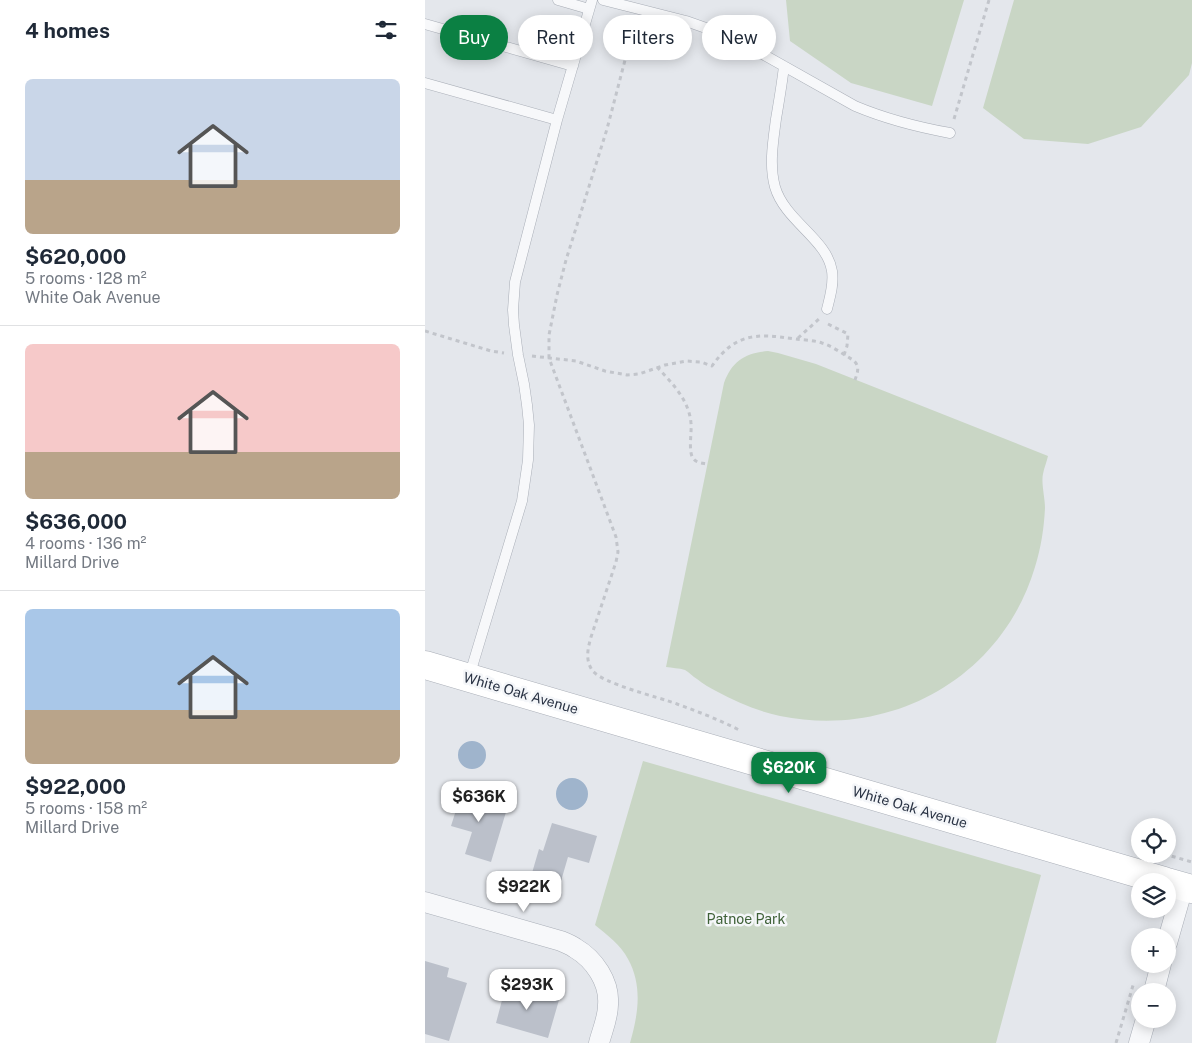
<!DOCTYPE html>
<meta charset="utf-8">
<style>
:root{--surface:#fff;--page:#f2f2f3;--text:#1f2937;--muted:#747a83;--line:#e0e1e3;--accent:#0b8043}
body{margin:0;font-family:"Public Sans",sans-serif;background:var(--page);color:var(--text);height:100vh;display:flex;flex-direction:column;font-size:19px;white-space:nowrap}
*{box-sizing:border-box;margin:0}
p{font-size:16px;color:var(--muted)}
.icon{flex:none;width:28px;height:28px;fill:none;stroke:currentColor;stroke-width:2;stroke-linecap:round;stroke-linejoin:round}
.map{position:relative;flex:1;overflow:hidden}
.details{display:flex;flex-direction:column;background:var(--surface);width:425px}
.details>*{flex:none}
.top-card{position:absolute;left:15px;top:15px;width:475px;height:45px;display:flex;gap:10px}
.tools{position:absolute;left:706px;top:818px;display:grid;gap:10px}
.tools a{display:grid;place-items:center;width:45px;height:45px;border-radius:50%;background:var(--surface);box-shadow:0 2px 12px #0003;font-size:25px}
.price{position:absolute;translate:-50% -42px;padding:0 11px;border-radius:10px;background:#fff;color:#222;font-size:16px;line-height:32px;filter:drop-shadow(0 1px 2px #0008)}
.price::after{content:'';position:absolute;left:50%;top:30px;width:15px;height:11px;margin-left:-8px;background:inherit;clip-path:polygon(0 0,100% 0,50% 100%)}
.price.current{background:var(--accent);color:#fff}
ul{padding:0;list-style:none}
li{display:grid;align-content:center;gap:10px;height:265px;padding:0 25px}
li+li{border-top:1px solid var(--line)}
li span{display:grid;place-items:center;height:155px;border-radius:8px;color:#555}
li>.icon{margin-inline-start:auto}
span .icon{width:90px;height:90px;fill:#fffc;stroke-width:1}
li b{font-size:21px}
h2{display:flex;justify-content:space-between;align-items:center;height:60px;padding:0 25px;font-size:21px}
.tag{padding:0 18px;border-radius:22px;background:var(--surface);box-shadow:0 2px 12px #0003;font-size:18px;line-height:45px}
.tag.current{background:var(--accent);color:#fff}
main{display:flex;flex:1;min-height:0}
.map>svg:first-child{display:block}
</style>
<main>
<section class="details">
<h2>4 homes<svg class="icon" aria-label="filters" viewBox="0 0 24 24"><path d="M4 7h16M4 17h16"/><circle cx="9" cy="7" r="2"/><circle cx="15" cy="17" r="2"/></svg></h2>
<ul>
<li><span style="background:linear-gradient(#c9d6e8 65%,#b9a48a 0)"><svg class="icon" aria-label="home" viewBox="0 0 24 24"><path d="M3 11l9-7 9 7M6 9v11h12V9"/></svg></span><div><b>$620,000</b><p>5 rooms · 128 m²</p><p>White Oak Avenue</p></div></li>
<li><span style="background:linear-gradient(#f6c9c9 70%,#b9a48a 0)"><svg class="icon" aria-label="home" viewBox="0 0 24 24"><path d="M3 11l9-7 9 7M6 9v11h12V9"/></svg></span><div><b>$636,000</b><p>4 rooms · 136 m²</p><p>Millard Drive</p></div></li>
<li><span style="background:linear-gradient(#a9c7e8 65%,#b9a48a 0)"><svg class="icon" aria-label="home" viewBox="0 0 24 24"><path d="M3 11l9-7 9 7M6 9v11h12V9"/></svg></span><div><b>$922,000</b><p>5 rooms · 158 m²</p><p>Millard Drive</p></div></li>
</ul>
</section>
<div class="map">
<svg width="767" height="1043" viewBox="0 0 767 1043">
<rect width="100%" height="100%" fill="#e4e7ec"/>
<path fill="#c9d6c5" d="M361 0H539L507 106 426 83 365 41Z
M589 0H767V63L764 75 716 127 663 144 599 139 558 108Z
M343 351 353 353 391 364 623 456C622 461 619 468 618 474 616 483 620 498 620 508 619 528 616 548 610 567 577 678 466 739 355 716 332 711 311 702 291 691 285 688 278 684 272 679 268 677 264 672 260 670 254 668 247 668 241 667L299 383C307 361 320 353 343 351Z
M218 761 616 875 571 1043H205C213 1015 218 986 203 959 196 945 182 935 170 925Z"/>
<path fill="#9fb4cc" d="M33 755a14 14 0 1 1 28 0a14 14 0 1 1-28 0Z
M131 794a16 16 0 1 1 32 0a16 16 0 1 1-32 0Z"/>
<path fill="#bbc0ca" d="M38 788 72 799 69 808 81 812 66 862 40 854 47 832 26 826Z
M127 823 172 836 164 863 143 857 136 881 107 873 114 849 118 851Z
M0 961 24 968 22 977 42 983 24 1041 0 1034Z
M81 985 134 1000 123 1038 71 1023Z"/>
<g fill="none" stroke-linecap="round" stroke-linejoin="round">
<g stroke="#a9aeb7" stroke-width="11">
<path id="lane" d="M133 0 164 9
M178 0 261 21 295 33 325 47 430 106C461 119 492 127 525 133
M0 24 148 66
M359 66C357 84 354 101 351 119 348 142 344 165 350 187 360 221 402 239 407 271 409 284 405 297 402 309
M0 83 132 120
M44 677 97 501 103 460 104 425 102 405 99 384 93 355 89 325 88 310 90 282 132 120 167 0"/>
</g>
<g stroke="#a9aeb7" stroke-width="21">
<path id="street" d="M0 902 136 941C141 943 146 945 150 948 169 959 185 982 183 1005 183 1018 177 1031 174 1043
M742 943 758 887
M729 991 736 964
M714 1043 721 1019"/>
</g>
<g stroke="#a9aeb7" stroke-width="29">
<path id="secondary" d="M0 665 739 881
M742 882 767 889"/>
</g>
<path stroke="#c2c5cb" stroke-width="3" stroke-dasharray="4 4" stroke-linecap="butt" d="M210 22 182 129 141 260 132 295 124 335V358L191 537 193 552 191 562 166 637C163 648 160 659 167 670 177 684 234 697 252 704 274 712 295 720 316 731
M529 119 564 0
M403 324 423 334 422 346 419 355
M0 331 66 351 79 353
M373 338 394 319
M107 356 151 361 180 371 202 375 214 374 240 365 261 361 276 362 287 366C310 333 332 333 370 339 378 340 388 340 397 343 407 346 418 354 428 360 435 366 433 371 430 380
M232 367C247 383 264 400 266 423 267 432 263 451 268 458 271 463 277 463 282 464
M739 854 767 862
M691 1043 709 982"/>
<use href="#lane" stroke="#f7f8fa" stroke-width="10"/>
<use href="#street" stroke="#f7f8fa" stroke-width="20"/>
<use href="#secondary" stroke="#fff" stroke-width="28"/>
</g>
<g text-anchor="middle" stroke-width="5" stroke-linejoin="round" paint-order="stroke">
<g font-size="14" fill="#2b3445" stroke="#f4f6f9">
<text transform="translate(96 693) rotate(16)" y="5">White Oak Avenue</text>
<text transform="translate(485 807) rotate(16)" y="5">White Oak Avenue</text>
</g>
<g font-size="14" fill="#3f6138" stroke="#f4f6f9">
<text x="321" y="924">Patnoe Park</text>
</g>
</g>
</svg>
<div class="tools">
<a><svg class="icon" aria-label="locate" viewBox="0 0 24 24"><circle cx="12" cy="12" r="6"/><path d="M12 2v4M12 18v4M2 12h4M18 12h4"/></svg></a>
<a><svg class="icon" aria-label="layers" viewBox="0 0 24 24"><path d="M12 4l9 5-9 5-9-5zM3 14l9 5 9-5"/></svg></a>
<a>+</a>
<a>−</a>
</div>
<b class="price current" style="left:364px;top:794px">$620K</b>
<b class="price" style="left:54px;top:823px">$636K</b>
<b class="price" style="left:99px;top:913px">$922K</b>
<b class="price" style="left:102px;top:1011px">$293K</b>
<div class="top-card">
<a class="tag current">Buy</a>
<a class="tag">Rent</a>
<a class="tag">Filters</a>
<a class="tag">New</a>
</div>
</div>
</main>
